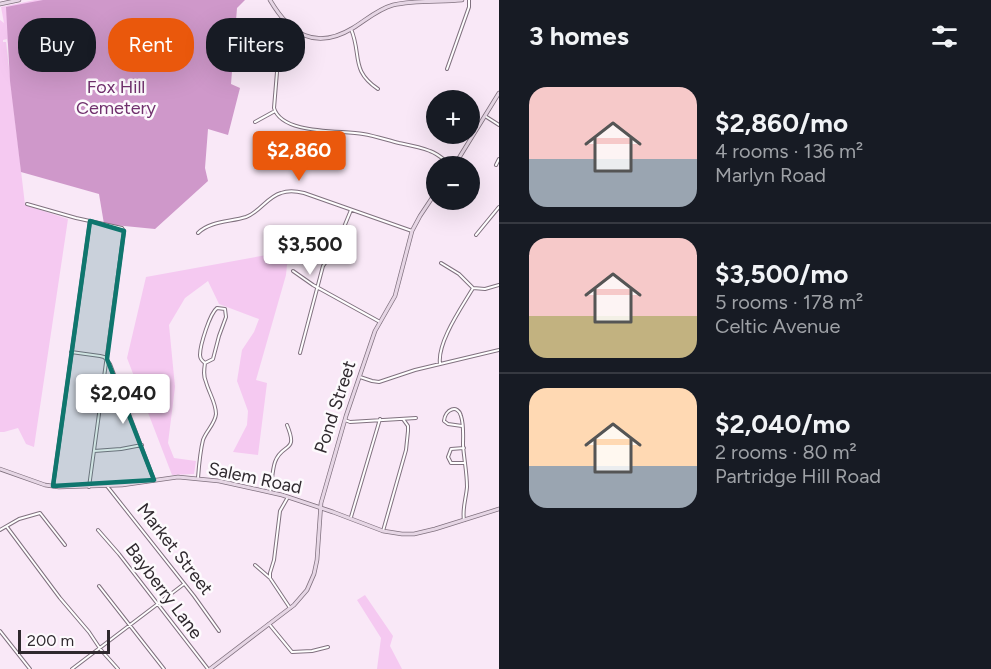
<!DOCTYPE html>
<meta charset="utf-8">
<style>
:root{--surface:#171b24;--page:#20242c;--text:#f1f3f6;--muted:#9ea1a6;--line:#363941;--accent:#ea580c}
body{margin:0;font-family:Figtree,sans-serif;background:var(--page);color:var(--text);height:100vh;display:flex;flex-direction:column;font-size:22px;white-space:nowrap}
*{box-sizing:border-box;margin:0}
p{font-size:20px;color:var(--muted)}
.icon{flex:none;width:33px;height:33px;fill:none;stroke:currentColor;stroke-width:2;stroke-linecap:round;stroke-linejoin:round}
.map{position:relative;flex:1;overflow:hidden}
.sheet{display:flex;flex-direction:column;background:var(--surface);width:492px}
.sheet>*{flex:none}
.guide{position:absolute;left:18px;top:18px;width:390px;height:54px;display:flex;gap:12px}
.tools{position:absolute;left:426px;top:90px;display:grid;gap:12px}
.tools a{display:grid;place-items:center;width:54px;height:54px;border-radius:50%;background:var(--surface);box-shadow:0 6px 24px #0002;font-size:30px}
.scale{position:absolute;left:18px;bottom:15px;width:92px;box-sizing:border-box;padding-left:6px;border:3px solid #2f292e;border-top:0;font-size:16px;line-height:21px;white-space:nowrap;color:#2f292e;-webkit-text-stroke:4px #fdfafd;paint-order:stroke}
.price{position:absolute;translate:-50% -51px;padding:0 14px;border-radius:6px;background:#fff;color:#222;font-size:20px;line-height:39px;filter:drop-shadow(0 2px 3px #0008)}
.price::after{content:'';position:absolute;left:50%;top:36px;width:18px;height:14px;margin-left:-9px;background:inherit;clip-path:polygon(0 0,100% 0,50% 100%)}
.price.selected{background:var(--accent);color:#fff}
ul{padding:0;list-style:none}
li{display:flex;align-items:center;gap:18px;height:150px;padding:0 30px}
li+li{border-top:2px solid var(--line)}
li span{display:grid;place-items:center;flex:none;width:168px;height:120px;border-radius:18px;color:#555}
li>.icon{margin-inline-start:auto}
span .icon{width:72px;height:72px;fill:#fffc;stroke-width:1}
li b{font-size:26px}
h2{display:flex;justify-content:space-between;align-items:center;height:72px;padding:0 30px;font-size:26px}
.chip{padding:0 21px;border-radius:24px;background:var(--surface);box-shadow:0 6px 24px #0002;font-size:21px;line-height:54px}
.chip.selected{background:var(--accent);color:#fff}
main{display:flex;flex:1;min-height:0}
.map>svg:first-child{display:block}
</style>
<main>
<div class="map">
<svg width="499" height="669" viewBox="0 0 499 669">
<rect width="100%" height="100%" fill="#f9e8f7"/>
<path fill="#f5c9f1" d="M35 0H219L9 52 7 39 3 40V42H6L25 205 68 219 34 447 26 444 18 428 4 432H0V20L4 23 1 7Z
M294 250 287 265 286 275 256 380 267 383 258 455 233 452 247 425 248 411 237 381 242 350 254 332 259 319 219 304 208 281 185 298 169 325 175 387 168 443 174 458 196 461 194 474 172 475 127 358 146 277Z
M365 595 393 636 390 646 402 669H377L381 638 357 600Z"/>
<path fill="#cf98ca" d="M43 0H245L237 8 231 84 240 88 228 135 208 129 205 168 208 181 155 229 104 224 99 194 21 172 10 81 6 7Z"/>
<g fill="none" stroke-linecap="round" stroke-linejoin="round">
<g stroke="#80717f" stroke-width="4">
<path id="street" d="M351 29C362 55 350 70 378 89
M295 31 278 60 274 108C282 135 341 130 363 134 375 136 387 140 399 143 409 145 420 147 430 151 439 154 445 161 452 166
M447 69 469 7V0
M485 116 499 125
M255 122 275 111
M496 165 499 159
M27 204 76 218 122 228 124 231 89 487
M198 233C210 221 230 222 246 217 260 212 267 197 281 193 289 190 296 191 304 193L412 231
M476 235 499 207
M441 263 459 274 473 288 485 289 499 285
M293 271 313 285 380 322
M217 308 225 309 226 317 219 336 213 359 205 363C202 360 200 360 200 355 200 345 210 313 217 308Z
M71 352 100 356 104 357 110 364 154 480
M300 353 323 266 335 249 351 210
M440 364C437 342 462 307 473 288
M360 377 372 381 379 382 415 370 499 350
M345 420 350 422 416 418
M462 426 448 424 444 421C445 409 458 404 461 416 464 425 463 436 463 445 464 459 467 473 467 487 466 499 462 509 464 520
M464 448 451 449 448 457 451 463H464
M94 451 121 449 142 445
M198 478C199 465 200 452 203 440 206 431 215 424 216 414 216 403 209 393 206 382 203 376 204 370 205 363
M53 486 90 221
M107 486 194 596 219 631
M270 492C272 483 272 471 275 462 282 442 299 454 287 425
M351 517 380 419
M7 527 60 598 89 632 101 650 118 669
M0 530 19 519 40 513 65 545
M98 530 119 554 208 669
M383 531 406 450 408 431V426L403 419
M255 565 270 578 290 608
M270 578V573L274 560 280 511 288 497
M99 586 164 669
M269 624 292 652 312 651 328 647
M0 631 30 669
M72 669 184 584"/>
</g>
<g stroke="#80717f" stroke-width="4.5">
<path id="secondary" d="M270 0C290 34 315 51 353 28 366 20 378 9 393 5 413 0 441 2 462 0
M0 4 19 0
M454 166 499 93
M0 469 45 485 59 487 122 485 178 477 219 481 282 495 333 512 383 531 402 534H414L435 529 499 509
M210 669 294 605 307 590 314 574 317 560 321 503 346 416 375 331 395 296 412 231 420 216 436 192"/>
</g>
<use href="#street" stroke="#fff" stroke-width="2"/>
<use href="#secondary" stroke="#e6d6e5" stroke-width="3"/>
</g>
<path fill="#0f766e" fill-opacity="0.2" stroke="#0f766e" stroke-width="4.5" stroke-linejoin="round" d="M90 221 124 231 107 359 154 480 53 486Z"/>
<g text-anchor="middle" stroke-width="5" stroke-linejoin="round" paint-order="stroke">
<g font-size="18" fill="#70306d" stroke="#fdfafd">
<text x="116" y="93">Fox Hill<tspan x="116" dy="21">Cemetery</tspan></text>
</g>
<g font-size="18" fill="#2f292e" stroke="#fdfafd">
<text transform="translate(335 407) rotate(-72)" y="6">Pond Street</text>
<text transform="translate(255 478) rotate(12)" y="6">Salem Road</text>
<text transform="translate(175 549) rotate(52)" y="6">Market Street</text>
<text transform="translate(164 591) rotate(53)" y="6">Bayberry Lane</text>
</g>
</g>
</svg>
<div class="tools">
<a>+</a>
<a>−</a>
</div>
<div class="scale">200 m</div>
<b class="price selected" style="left:299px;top:182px">$2,860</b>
<b class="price" style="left:310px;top:276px">$3,500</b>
<b class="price" style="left:123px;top:425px">$2,040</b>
<div class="guide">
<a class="chip">Buy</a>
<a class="chip selected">Rent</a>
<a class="chip">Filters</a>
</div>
</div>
<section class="sheet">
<h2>3 homes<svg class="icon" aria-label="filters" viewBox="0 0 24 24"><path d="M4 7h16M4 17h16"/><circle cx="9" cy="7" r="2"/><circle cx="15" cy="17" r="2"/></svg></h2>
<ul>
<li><span style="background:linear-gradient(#f6c9c9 60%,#9aa5b1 0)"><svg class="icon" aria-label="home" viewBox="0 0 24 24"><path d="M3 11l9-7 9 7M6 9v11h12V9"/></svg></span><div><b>$2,860/mo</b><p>4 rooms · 136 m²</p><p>Marlyn Road</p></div></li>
<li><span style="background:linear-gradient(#f6c9c9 65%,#c2b280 0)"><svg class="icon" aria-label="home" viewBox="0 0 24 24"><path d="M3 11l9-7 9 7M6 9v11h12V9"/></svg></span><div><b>$3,500/mo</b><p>5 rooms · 178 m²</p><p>Celtic Avenue</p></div></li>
<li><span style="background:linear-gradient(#ffd9b3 65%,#9aa5b1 0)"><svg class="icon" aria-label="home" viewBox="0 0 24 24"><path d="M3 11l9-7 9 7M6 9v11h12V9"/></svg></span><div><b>$2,040/mo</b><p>2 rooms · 80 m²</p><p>Partridge Hill Road</p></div></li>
</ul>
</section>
</main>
